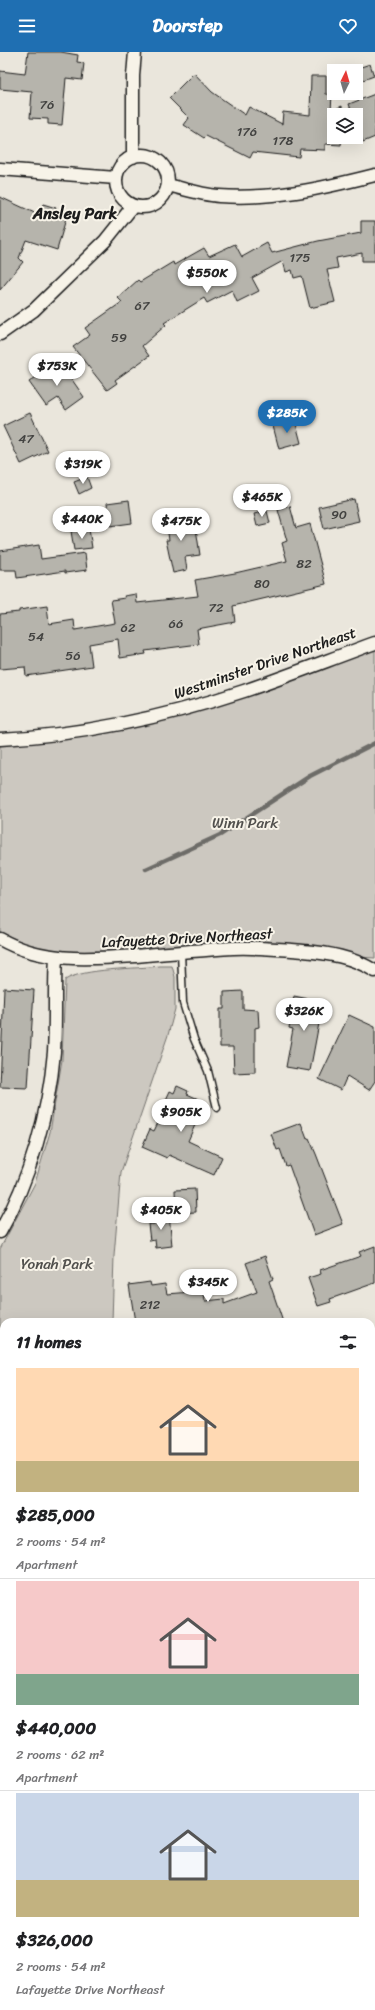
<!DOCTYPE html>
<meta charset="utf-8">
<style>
:root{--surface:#fff;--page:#f6f6f6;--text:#202124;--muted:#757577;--line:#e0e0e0;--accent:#1f6fb2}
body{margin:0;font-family:Sriracha,sans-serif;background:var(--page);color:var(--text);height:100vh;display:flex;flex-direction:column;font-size:15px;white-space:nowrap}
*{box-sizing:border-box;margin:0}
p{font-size:13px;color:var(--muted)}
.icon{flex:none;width:22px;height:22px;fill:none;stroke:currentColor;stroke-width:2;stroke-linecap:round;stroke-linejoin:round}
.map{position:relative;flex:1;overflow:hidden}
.side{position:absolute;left:0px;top:1266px;width:375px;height:692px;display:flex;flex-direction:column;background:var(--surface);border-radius:12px 12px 0 0;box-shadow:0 4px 16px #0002}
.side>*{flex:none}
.needle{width:26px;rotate:5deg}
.controls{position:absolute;left:327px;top:12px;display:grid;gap:8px}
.controls a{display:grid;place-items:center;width:36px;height:36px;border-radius:0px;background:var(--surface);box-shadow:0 4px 16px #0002;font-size:20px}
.price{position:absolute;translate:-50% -34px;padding:0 9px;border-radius:14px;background:#fff;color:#222;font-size:13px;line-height:26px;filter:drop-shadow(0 1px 2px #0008)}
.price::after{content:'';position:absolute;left:50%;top:24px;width:12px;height:9px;margin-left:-6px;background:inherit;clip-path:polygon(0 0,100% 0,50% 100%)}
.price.current{background:var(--accent);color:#fff}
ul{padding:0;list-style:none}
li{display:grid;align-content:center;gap:8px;height:212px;padding:0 16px}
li+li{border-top:1px solid var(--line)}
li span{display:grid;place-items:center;height:124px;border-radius:0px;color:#555}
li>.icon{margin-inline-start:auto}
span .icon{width:72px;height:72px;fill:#fffc;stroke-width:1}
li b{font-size:17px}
h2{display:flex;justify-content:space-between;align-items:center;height:48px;padding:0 16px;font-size:17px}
header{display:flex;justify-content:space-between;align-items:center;height:52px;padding:0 16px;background:var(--accent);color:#fff;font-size:18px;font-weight:700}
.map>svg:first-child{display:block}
</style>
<header><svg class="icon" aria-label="menu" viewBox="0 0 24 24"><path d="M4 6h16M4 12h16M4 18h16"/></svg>Doorstep<svg class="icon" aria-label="heart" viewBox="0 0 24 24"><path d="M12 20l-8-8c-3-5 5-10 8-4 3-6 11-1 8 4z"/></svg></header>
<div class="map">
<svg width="375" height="1958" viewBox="0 0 375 1958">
<rect width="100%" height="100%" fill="#eae6dc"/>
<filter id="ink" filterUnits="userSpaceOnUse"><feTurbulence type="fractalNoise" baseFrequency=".025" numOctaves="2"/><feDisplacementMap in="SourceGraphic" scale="8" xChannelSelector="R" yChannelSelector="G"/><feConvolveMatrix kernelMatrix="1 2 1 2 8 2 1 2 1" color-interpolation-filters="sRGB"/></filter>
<g filter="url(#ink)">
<path fill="#ccc8c0" stroke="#74726e" d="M375 597V906L256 899 52 904 0 880V686L60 685 228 642Z
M160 914H172L175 925V957L168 983 121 1120 114 1204 112 1270H4V1300L0 1298V1197L35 1131 50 1080 62 1008 65 928C84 916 136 917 160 914Z"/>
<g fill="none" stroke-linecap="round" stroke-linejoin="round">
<path stroke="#6d6c68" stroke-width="4.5" d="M146 817 220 783 310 724 375 691"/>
</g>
<path fill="#b6b4ac" stroke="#1c1c1c" d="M28 0H61L78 3 77 10 84 11 82 28 66 26 62 73 48 72V67L30 66 32 40 0 37V19L25 22Z
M370 12 374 24 363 28 358 16Z
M194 21 212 40 245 63 249 55 282 72 283 60 310 63 311 24H326V42H332L331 59 342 54V63H334V85H342L341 93 325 92V98L300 97 299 105 253 100 250 106 206 84 204 86 184 73 189 66 169 46Z
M375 42V85L363 90 356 71V63H353L349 52Z
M0 145 39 163 43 152 56 156 55 160 67 163 57 198 26 188 19 206 23 210 0 238Z
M361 169H375V209H362V201L336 206 338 216 327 218 335 250 310 256 302 224 294 226 292 218 286 220 283 209 252 226 259 239 237 250 232 238 207 251 204 246 164 271 166 273 142 294 149 304 115 328 117 331 107 338 73 295 90 283 85 276 122 250 118 246 138 228 140 230 173 210 174 213 204 196 209 204 235 192 242 205 267 191 272 201 318 189 361 181Z
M59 309 84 345 66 358 58 346 46 354 29 330Z
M30 361 48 399 21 412 3 374Z
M295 368 301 391 279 397 273 374Z
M87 425 91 436 79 442 74 430Z
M354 447 359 469 324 477 319 455Z
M129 448 132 471 110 474 107 451Z
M290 454 296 476 310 472 326 532 233 554 235 570 197 577 199 592 145 599 146 602 120 606 118 587 89 592 92 614 26 624 25 615 0 617V562L19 560V558L47 554 49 572 74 568 75 578 115 571 111 548 125 546 124 544 136 542 137 551 198 544 195 528 235 521 287 509 282 491 287 489 278 458Z
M267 459 270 471 257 474 254 462Z
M177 460 179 473 195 470 200 503 185 505 187 518 173 521 166 488H169L165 462Z
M89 477 92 496 74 498 71 479Z
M39 493 41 507 85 501 87 518 65 521V519L17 526 16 518H0V499Z
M4 936 34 938 28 1036 0 1035Z
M243 939V957L258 958 259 975 255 976V1020L234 1021 233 995H220V957H224V940Z
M294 944 323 950 310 1019 286 1015 293 977 289 976Z
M349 963 375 975V1029L369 1038 347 1024 341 1038 319 1027Z
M177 1034 188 1039 187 1042 205 1050 188 1089 222 1105 214 1123 169 1103 167 1106 142 1095 150 1077 154 1079 166 1054 164 1052 170 1039 174 1041Z
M301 1071 307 1087 309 1086 316 1102 343 1172 314 1183 289 1113 286 1114 280 1097 277 1098 271 1082Z
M195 1137 196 1160 176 1161 175 1138Z
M169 1161 172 1194 156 1196 155 1188 150 1189 148 1172H154L153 1163Z
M375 1194V1231L330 1247 331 1250 318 1254 308 1226 321 1222 320 1218 361 1204 359 1200Z
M265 1204 273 1227 269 1229 283 1270H135L129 1233 150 1230 151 1234 165 1232 167 1242 204 1239 205 1249 224 1247V1252L257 1240 246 1211Z"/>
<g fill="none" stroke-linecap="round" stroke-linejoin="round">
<g stroke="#1c1c1c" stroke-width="9">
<path id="service" d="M181 900 183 951 194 987 208 1019 217 1056
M371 1531 374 1532
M0 1544H4
M371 1619H372
M371 1657 375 1658
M40 1958 41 1954
M260 1958 261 1954"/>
</g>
<g stroke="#1c1c1c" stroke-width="15">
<path id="minor" d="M116 129a26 26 0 1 1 52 0a26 26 0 1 1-52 0Z
M133 105V24L135 0
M0 117 116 126
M168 133C184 137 202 143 219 144 271 148 324 136 375 123
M0 282 34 258 105 189 133 154
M0 687C82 683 166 665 244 639 288 624 331 607 375 591
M0 887C42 911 90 907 136 904 168 901 201 898 233 896 256 895 279 897 303 899 328 901 353 905 375 919
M0 1180C30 1128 49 1060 54 1000 56 968 54 937 56 905
M371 1295 375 1293
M0 1325 4 1328"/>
</g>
<g stroke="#1c1c1c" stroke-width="19">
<path id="secondary" d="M0 1778 4 1779
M371 1811H375"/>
</g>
<use href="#service" stroke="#f7f3e8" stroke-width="6"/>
<use href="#minor" stroke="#f7f3e8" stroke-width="12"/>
<use href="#secondary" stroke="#f7f3e8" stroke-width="16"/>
</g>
</g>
<g text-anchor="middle" stroke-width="4" stroke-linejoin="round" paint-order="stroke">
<g font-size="13" fill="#424240">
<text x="47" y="57">76</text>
<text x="247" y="84">176</text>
<text x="283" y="93">178</text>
<text x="300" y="210">175</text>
<text x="142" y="258">67</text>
<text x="119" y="290">59</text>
<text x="26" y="391">47</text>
<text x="339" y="467">90</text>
<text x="304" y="516">82</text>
<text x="262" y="536">80</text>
<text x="216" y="560">72</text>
<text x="176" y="576">66</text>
<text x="128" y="580">62</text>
<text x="36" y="589">54</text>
<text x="73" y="608">56</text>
<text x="150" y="1257">212</text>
</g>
<g font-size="15" fill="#1c1c1c" stroke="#f7f3e8">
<text transform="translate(265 611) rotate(-19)" y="5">Westminster Drive Northeast</text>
<text transform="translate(187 886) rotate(-3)" y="5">Lafayette Drive Northeast</text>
</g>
<g font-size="15" fill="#51504d" stroke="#f7f3e8">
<text x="245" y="776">Winn Park</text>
<text x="57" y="1217">Yonah Park</text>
</g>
<g font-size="16" font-weight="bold" fill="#1c1c1c" stroke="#f7f3e8">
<text x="75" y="167">Ansley Park</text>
</g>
</g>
</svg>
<div class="controls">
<a><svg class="needle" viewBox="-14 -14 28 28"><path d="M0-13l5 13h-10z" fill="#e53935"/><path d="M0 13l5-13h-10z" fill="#757577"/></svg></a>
<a><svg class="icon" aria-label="layers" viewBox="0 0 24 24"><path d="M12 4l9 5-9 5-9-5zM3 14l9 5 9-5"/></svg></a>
</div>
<b class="price" style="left:207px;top:242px">$550K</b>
<b class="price" style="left:57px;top:335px">$753K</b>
<b class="price current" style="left:287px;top:382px">$285K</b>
<b class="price" style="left:83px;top:433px">$319K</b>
<b class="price" style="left:262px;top:466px">$465K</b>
<b class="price" style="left:82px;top:488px">$440K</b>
<b class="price" style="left:181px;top:490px">$475K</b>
<b class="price" style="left:304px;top:980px">$326K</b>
<b class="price" style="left:181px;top:1081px">$905K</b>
<b class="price" style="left:161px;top:1179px">$405K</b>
<b class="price" style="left:208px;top:1251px">$345K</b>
<section class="side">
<h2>11 homes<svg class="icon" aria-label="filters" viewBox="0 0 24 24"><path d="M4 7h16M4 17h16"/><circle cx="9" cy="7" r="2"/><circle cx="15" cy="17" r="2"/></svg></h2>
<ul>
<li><span style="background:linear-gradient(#ffd9b3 75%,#c2b280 0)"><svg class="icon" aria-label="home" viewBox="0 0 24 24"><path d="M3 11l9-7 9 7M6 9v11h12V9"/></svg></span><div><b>$285,000</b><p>2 rooms · 54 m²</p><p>Apartment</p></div></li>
<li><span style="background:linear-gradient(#f6c9c9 75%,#7fa58c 0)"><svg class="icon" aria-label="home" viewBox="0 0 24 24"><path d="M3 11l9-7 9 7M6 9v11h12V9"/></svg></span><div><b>$440,000</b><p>2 rooms · 62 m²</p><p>Apartment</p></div></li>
<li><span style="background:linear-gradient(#c9d6e8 70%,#c2b280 0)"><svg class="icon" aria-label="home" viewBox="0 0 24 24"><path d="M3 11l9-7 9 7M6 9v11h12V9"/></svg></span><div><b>$326,000</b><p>2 rooms · 54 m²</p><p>Lafayette Drive Northeast</p></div></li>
</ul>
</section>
</div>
